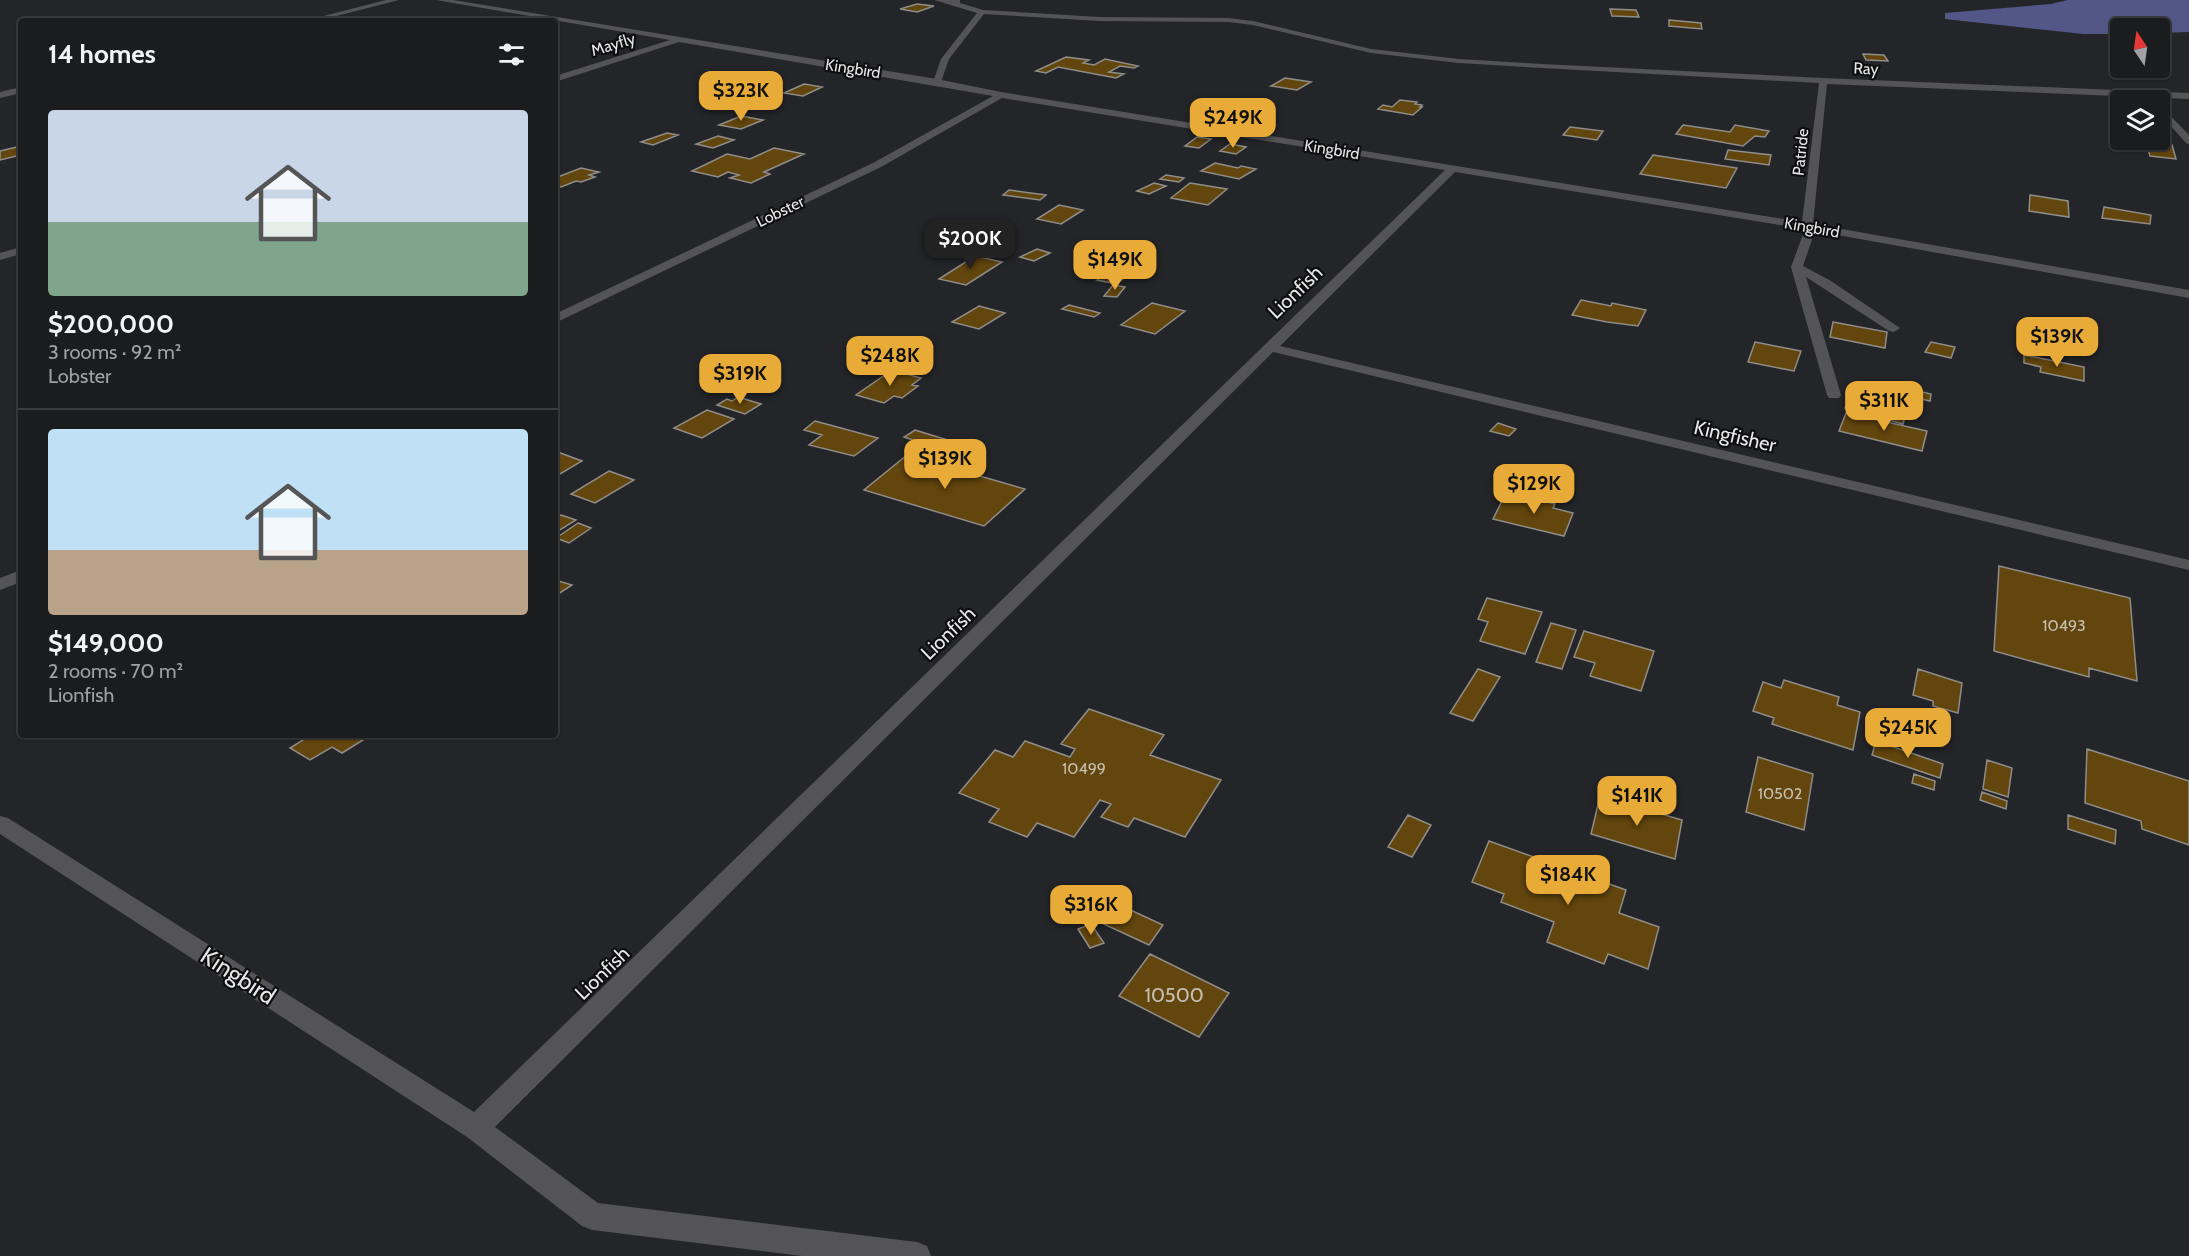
<!DOCTYPE html>
<meta charset="utf-8">
<style>
:root{--surface:#1b1c1e;--page:#242527;--text:#f1f3f6;--muted:#a0a1a4;--line:#393a3c;--accent:#e8ab37}
body{margin:0;font-family:Cabin,sans-serif;background:var(--page);color:var(--text);height:100vh;display:flex;flex-direction:column;font-size:22px;white-space:nowrap}
*{box-sizing:border-box;margin:0}
p{font-size:20px;color:var(--muted)}
.icon{flex:none;width:33px;height:33px;fill:none;stroke:currentColor;stroke-width:2;stroke-linecap:round;stroke-linejoin:round}
.map{position:relative;flex:1;overflow:hidden}
.panel{position:absolute;left:18px;top:18px;width:540px;height:720px;display:flex;flex-direction:column;background:var(--surface);border-radius:6px;box-shadow:0 2px 4px #0004,0 0 0 2px var(--line)}
.panel>*{flex:none}
.needle{width:39px;rotate:347deg}
.fabs{position:absolute;left:2110px;top:18px;display:grid;gap:12px}
.fabs a{display:grid;place-items:center;width:60px;height:60px;border-radius:6px;background:var(--surface);box-shadow:0 2px 4px #0004,0 0 0 2px var(--line);font-size:30px}
.price{position:absolute;translate:-50% -51px;padding:0 14px;border-radius:12px;background:var(--accent);color:#111;font-size:20px;line-height:39px;filter:drop-shadow(0 2px 3px #0008)}
.price::after{content:'';position:absolute;left:50%;top:36px;width:18px;height:14px;margin-left:-9px;background:inherit;clip-path:polygon(0 0,100% 0,50% 100%)}
.price.on{background:#222;color:#fff}
ul{padding:0;list-style:none}
li{display:grid;align-content:center;gap:12px;height:318px;padding:0 30px}
li+li{border-top:2px solid var(--line)}
li span{display:grid;place-items:center;height:186px;border-radius:6px;color:#555}
li>.icon{margin-inline-start:auto}
span .icon{width:108px;height:108px;fill:#fffc;stroke-width:1}
li b{font-size:26px}
h2{display:flex;justify-content:space-between;align-items:center;height:72px;padding:0 30px;font-size:26px}
.map>svg:first-child{display:block}
</style>
<div class="map">
<svg width="2189" height="1256" viewBox="0 0 2189 1256">
<rect width="100%" height="100%" fill="#242528"/>
<path fill="#525788" d="M2068 0H2189V32L2160 33V28H2121V34H2083L1945 19V13L2051 4Z"/>
<path fill="#63460d" stroke="#8f8d8a" stroke-width="1.5" d="M917 4 934 6 917 12 900 9Z
M1610 9 1636 10 1639 17 1612 16Z
M1669 20 1701 23 1702 29 1669 26Z
M1863 54 1884 55 1888 61 1866 60Z
M1066 57 1089 60 1083 63 1094 65 1105 59 1138 66 1134 68 1120 66 1109 72 1124 74 1116 78 1058 67 1046 73 1036 71Z
M1285 78 1311 82 1297 90 1271 86Z
M804 84 822 87 803 96 784 93Z
M733 95 742 96 724 104 715 102Z
M1400 100 1417 102 1415 104 1422 105 1420 107H1422L1413 115 1378 109 1383 105 1392 107Z
M741 116 763 120 741 129 719 125Z
M1683 125 1730 132 1735 125 1769 131 1765 137 1755 136 1743 146 1676 134Z
M1570 127 1603 131 1597 140 1563 135Z
M667 133 678 135 653 145 641 142Z
M718 136 734 140 713 148 696 144Z
M1197 137 1211 139 1199 148 1185 146Z
M2146 142 2172 145 2176 159 2150 156Z
M1230 144 1246 147 1236 154 1220 151Z
M21 146V155L0 160V151Z
M774 148 804 154 764 172 770 174 751 183 730 178 739 175 728 172 718 177 692 171 727 154 750 159Z
M1728 150 1771 155 1769 165 1725 159Z
M1653 155 1737 168 1726 188 1640 174Z
M1215 163 1238 168 1241 166 1256 169 1239 179 1201 171Z
M581 168 599 172 589 175 595 177 581 182 576 181 561 187 555 186V178Z
M1166 175 1184 178 1179 182 1160 179Z
M1154 183 1166 186 1149 194 1137 191Z
M1190 183 1227 189 1208 205 1171 198Z
M1009 190 1046 195 1040 200 1003 195Z
M2030 195 2068 201 2069 217 2029 211Z
M1059 205 1083 210 1061 224 1037 219Z
M2104 207 2151 215 2150 224 2102 218Z
M1037 249 1050 253 1034 261 1020 257Z
M975 256 1002 262 966 285 939 279Z
M1114 268 1133 272 1116 284 1097 280Z
M1113 285 1125 287 1117 297 1104 296Z
M1581 300 1611 306 1612 303 1646 310 1638 326 1607 322 1572 315Z
M1152 303 1185 311 1155 334 1121 325Z
M1069 305 1100 313 1094 317 1062 309Z
M979 306 1005 313 979 329 952 322Z
M1833 322 1887 332 1885 348 1830 337Z
M1755 342 1801 351 1794 371 1748 362Z
M1931 342 1955 347 1951 358 1925 352Z
M2024 355 2084 367V381L2040 372 2041 367 2024 363Z
M892 370 921 378 912 385 918 386 902 398 894 396 884 403 856 395Z
M1852 389 1909 402 1903 424 1845 408Z
M1909 389 1931 394 1930 401 1908 396Z
M738 397 761 404 745 414 717 405 727 399 732 401Z
M707 410 734 419 702 438 674 428Z
M1846 413 1927 431 1922 451 1839 431Z
M815 421 878 438 854 456 809 445 822 435 804 430Z
M1498 423 1516 429 1509 436 1490 431Z
M915 430 977 449 966 458 904 437Z
M555 451 582 461 555 477Z
M907 455 1025 489 984 526 864 490Z
M609 471 634 480 595 503 571 494Z
M1523 496 1555 504 1553 508 1573 513 1564 536 1493 519 1504 497 1520 501Z
M561 515 576 520 555 533V519Z
M578 523 591 528 569 543 556 538Z
M1999 566 2130 598 2137 681 2089 668V677L1994 651Z
M555 580 572 585 555 596Z
M1487 598 1542 612 1525 654 1480 641 1488 622 1478 619Z
M1551 623 1576 630 1562 669 1536 662Z
M1584 631 1654 651 1641 691 1590 676 1595 663 1574 657Z
M1478 669 1500 677 1473 721 1450 713Z
M1918 669 1962 683 1958 713 1933 706V701L1913 695Z
M1784 680 1839 697 1837 705 1860 712 1853 750 1772 724 1774 718 1753 711 1763 682 1781 688Z
M1089 709 1164 735 1150 755 1221 780 1185 837 1134 818 1128 827 1101 817 1111 804 1100 800 1074 837 1037 823 1027 837 989 822 999 809 959 793 995 750 1013 757 1025 741 1070 757 1075 749 1061 744Z
M311 735H371L342 753 332 747 310 760 290 748Z
M1876 741 1943 764 1940 778 1872 755Z
M2087 749 2189 781V845L2142 829 2141 821 2085 803Z
M1758 757 1813 774 1804 830 1746 812Z
M1987 760 2012 768 2008 797 1983 789Z
M1914 774 1935 781 1934 790 1912 783Z
M1982 792 2007 801 2006 809 1980 800Z
M1600 796 1682 820 1675 859 1591 834Z
M1408 815 1431 825 1412 857 1388 847Z
M2068 815 2116 830 2115 844 2068 829Z
M1489 841 1626 890 1619 913 1659 927 1648 969 1608 954 1604 964 1547 942 1554 922 1501 902 1504 894 1472 882Z
M1109 900 1163 925 1149 945 1095 920Z
M1091 924 1104 943 1090 948 1078 929Z
M1150 954 1229 993 1199 1037 1119 996Z"/>
<g fill="none" stroke-linecap="round" stroke-linejoin="round">
<path fill="#545456" fill-rule="evenodd" d="M934 0H960V3L983 10 1100 17 1228 18 1253 21 1371 49 1459 59 1542 64 1546 66 1542 68 1459 63 1371 53 1253 25 1228 22 1100 21 984 14 949 59 941 82 937 85 933 82 941 59 977 13Z
M2160 105 2189 135V144L2186 143 2160 114Z"/>
<path fill="#545456" fill-rule="evenodd" d="M386 0H399L317 21H304Z
M436 0H453L937 79 1001 92 1802 222 1819 83 1542 68 1538 66 1542 64 1823 78 2189 93V99L1827 84 1813 224 2189 290V298L1815 231 1803 266 1831 281 1900 328 1894 332 1889 331 1806 277 1841 395 1839 398H1829L1827 395 1791 267 1805 229 1455 172 1280 346 2189 560V570L1273 352 495 1127 598 1203 917 1242 927 1246 931 1256H802L592 1230 582 1226 467 1137 0 834V816L8 818 474 1112 1445 170 1002 98 881 167 555 323V314L873 163 993 96 679 42 555 82V76L670 40Z
M21 87V93L0 98V92Z
M21 247V254L0 260V253Z
M21 570V582L0 590V578Z"/>
</g>
<g text-anchor="middle" stroke-width="4.5" stroke-linejoin="round" paint-order="stroke">
<g font-size="16" fill="#e6e7e9" stroke="#0e0e0f">
<text transform="translate(613 44) rotate(-17)" y="6">Mayfly</text>
<text transform="translate(853 68) rotate(9)" y="6">Kingbird</text>
<text transform="translate(1866 68) rotate(2)" y="6">Ray</text>
<text transform="translate(1332 149) rotate(9)" y="6">Kingbird</text>
<text transform="translate(1800 152) rotate(-84)" y="6">Patride</text>
<text transform="translate(780 211) rotate(-26)" y="6">Lobster</text>
<text transform="translate(1812 227) rotate(10)" y="6">Kingbird</text>
</g>
<g font-size="16" fill="#c5bfb2">
<text x="2064" y="631">10493</text>
<text x="1084" y="774">10499</text>
<text x="1780" y="799">10502</text>
</g>
<g font-size="20" fill="#e6e7e9" stroke="#0e0e0f">
<text transform="translate(1295 292) rotate(-44)" y="7">Lionfish</text>
<text transform="translate(1735 436) rotate(13)" y="7">Kingfisher</text>
<text transform="translate(948 633) rotate(-44)" y="7">Lionfish</text>
<text transform="translate(602 973) rotate(-44)" y="7">Lionfish</text>
</g>
<g font-size="20" fill="#c5bfb2">
<text x="1174" y="1002">10500</text>
</g>
<g font-size="24" fill="#e6e7e9" stroke="#0e0e0f">
<text transform="translate(238 976) rotate(33)" y="8">Kingbird</text>
</g>
</g>
</svg>
<div class="fabs">
<a><svg class="needle" viewBox="-14 -14 28 28"><path d="M0-13l5 13h-10z" fill="#e53935"/><path d="M0 13l5-13h-10z" fill="#a0a1a4"/></svg></a>
<a><svg class="icon" aria-label="layers" viewBox="0 0 24 24"><path d="M12 4l9 5-9 5-9-5zM3 14l9 5 9-5"/></svg></a>
</div>
<b class="price" style="left:741px;top:122px">$323K</b>
<b class="price" style="left:1233px;top:149px">$249K</b>
<b class="price on" style="left:970px;top:270px">$200K</b>
<b class="price" style="left:1115px;top:291px">$149K</b>
<b class="price" style="left:2057px;top:368px">$139K</b>
<b class="price" style="left:890px;top:387px">$248K</b>
<b class="price" style="left:740px;top:405px">$319K</b>
<b class="price" style="left:1884px;top:432px">$311K</b>
<b class="price" style="left:945px;top:490px">$139K</b>
<b class="price" style="left:1534px;top:515px">$129K</b>
<b class="price" style="left:1908px;top:759px">$245K</b>
<b class="price" style="left:1637px;top:827px">$141K</b>
<b class="price" style="left:1568px;top:906px">$184K</b>
<b class="price" style="left:1091px;top:936px">$316K</b>
<section class="panel">
<h2>14 homes<svg class="icon" aria-label="filters" viewBox="0 0 24 24"><path d="M4 7h16M4 17h16"/><circle cx="9" cy="7" r="2"/><circle cx="15" cy="17" r="2"/></svg></h2>
<ul>
<li><span style="background:linear-gradient(#c9d6e8 60%,#7fa58c 0)"><svg class="icon" aria-label="home" viewBox="0 0 24 24"><path d="M3 11l9-7 9 7M6 9v11h12V9"/></svg></span><div><b>$200,000</b><p>3 rooms · 92 m²</p><p>Lobster</p></div></li>
<li><span style="background:linear-gradient(#bfe0f5 65%,#b9a48a 0)"><svg class="icon" aria-label="home" viewBox="0 0 24 24"><path d="M3 11l9-7 9 7M6 9v11h12V9"/></svg></span><div><b>$149,000</b><p>2 rooms · 70 m²</p><p>Lionfish</p></div></li>
</ul>
</section>
</div>
